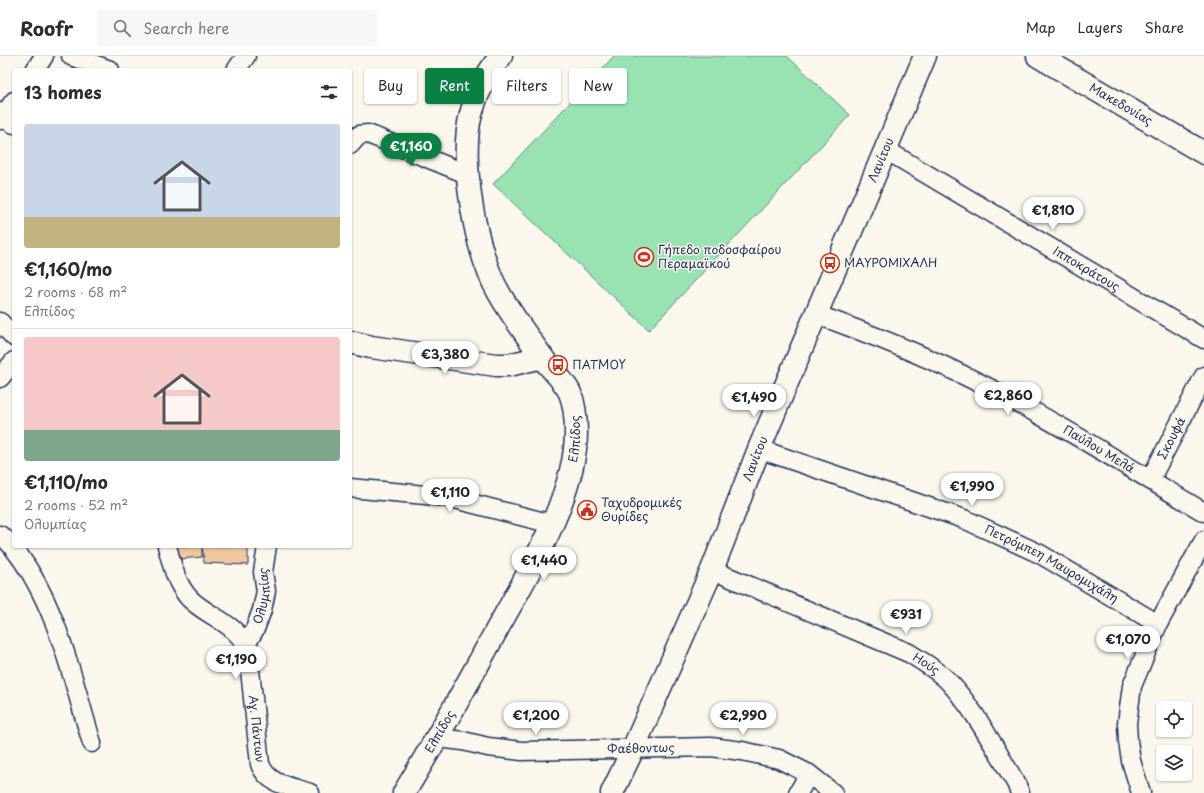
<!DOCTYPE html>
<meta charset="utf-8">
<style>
:root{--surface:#fff;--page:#f7f7f7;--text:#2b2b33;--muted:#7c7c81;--line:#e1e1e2;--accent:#0b8043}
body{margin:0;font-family:"Playpen Sans",sans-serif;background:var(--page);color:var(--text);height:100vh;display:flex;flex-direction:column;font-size:15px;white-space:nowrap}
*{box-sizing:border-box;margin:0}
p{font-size:13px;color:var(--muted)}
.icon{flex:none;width:22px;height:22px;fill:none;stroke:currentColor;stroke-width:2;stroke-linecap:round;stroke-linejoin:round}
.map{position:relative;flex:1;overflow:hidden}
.details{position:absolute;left:12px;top:12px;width:340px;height:480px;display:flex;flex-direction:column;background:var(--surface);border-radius:4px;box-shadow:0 1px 3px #0004}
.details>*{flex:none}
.guide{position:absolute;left:364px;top:12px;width:380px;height:36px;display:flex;gap:8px}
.buttons{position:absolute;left:1156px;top:645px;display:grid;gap:8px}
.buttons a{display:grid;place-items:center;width:36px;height:36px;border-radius:4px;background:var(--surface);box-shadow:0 1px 3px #0004;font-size:20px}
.price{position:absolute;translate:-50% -34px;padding:0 9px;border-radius:14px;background:#fff;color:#222;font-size:13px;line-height:26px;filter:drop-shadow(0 1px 2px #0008)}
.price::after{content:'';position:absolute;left:50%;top:24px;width:12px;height:9px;margin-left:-6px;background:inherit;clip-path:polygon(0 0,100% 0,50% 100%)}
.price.on{background:var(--accent);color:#fff}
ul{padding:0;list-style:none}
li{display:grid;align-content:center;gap:8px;height:212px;padding:0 12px}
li+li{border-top:1px solid var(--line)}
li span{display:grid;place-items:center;height:124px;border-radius:4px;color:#555}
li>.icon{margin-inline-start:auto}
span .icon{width:72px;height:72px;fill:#fffc;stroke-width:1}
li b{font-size:17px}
h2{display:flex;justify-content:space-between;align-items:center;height:48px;padding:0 12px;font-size:17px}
.chip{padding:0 14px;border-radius:4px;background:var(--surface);box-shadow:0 1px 3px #0004;font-size:14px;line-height:36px}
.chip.on{background:var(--accent);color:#fff}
header{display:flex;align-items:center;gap:24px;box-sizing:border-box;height:56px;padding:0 20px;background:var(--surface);border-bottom:1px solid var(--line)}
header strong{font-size:19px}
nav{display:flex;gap:22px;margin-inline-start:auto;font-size:14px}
.search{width:280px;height:36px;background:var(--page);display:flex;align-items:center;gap:10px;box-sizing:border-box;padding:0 14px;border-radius:4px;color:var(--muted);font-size:15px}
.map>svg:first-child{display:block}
</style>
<header>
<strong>Roofr</strong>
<div class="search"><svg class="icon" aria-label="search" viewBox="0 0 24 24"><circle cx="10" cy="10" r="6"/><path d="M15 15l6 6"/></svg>Search here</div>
<nav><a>Map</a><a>Layers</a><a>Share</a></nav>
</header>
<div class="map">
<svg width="1204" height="737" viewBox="0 0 1204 737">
<rect width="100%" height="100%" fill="#fbf7ec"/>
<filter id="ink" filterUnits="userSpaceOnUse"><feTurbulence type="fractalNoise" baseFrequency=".025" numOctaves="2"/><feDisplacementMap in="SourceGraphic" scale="8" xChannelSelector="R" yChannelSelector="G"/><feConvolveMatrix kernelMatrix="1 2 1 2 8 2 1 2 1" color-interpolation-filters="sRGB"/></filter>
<g filter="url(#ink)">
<path fill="#99e2b1" stroke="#5a8888" d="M614 0H787L850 59 649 274 493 128Z"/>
<path fill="#efc89f" stroke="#1b2f5e" d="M176 490H202V501L180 503Z
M202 490H248V509L204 507Z"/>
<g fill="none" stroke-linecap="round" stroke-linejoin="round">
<g stroke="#1b2f5e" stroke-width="21">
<g id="street">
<path d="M71 0 110 14"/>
<path d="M35 14 44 0"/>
<path d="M236 14 246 0"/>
<path d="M0 64 14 45"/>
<path d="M350 89 359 79 368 78 469 119"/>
<path id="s1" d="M886 94 1204 283"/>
<path id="s2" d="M815 258C865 276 914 295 961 318 1045 358 1124 409 1204 456"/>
<path d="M0 266 14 281"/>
<path d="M0 322 14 305"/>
<path id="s3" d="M759 393 964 463 1040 498 1158 568"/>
<path id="s4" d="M1150 424 1204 320"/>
<path d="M350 432 447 441 552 468"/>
<path d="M0 479C7 483 10 488 15 494 57 548 72 622 92 687"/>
<path id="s5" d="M167 490C172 509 176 528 190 543 208 561 239 568 248 595L260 708C268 729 289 730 310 737"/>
<path id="s6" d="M712 514 909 597C923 606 938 614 949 626 976 655 995 693 1016 727L1020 737"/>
<path id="s7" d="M246 588 255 573 262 554 266 535 263 516 267 490"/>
<path id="s8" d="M438 682 463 685 488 691 522 695 711 691 742 695 779 703 809 718 833 737"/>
<path d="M798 737 809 718"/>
<path d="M1141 737 1131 705 1128 685 1127 667 1132 630 1158 568 1204 484"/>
</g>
</g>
<g stroke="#1b2f5e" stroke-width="25">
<g id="secondary">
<path id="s9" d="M1038 0 1204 97"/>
<path d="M0 58 14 66"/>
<path d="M350 286 371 291 496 309H509L542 301"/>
<path id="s10" d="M404 737C436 684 466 631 495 577 525 523 576 440 576 377 576 365 575 349 570 337 565 326 553 315 545 305 529 283 512 260 499 237 475 196 459 103 471 58 477 35 486 18 501 0"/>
<path id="s11" d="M612 737 633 693 712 514 759 393 925 0"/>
</g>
</g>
<use href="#street" stroke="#fbf7ec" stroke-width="18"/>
<use href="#secondary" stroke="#fbf7ec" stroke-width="22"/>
</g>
</g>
<defs>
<g id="stadium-ring" transform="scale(1)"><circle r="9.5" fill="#fbf7ec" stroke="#c8321e" stroke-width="1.5"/><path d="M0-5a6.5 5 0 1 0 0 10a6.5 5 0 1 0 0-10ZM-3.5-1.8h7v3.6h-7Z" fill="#c8321e"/></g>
<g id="bus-ring" transform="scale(1)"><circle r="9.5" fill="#fbf7ec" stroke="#c8321e" stroke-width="1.5"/><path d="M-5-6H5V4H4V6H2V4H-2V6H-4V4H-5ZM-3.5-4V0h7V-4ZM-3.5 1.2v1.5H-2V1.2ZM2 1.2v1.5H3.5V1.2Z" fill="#c8321e"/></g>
<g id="civic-ring" transform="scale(1)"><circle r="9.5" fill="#fbf7ec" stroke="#c8321e" stroke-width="1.5"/><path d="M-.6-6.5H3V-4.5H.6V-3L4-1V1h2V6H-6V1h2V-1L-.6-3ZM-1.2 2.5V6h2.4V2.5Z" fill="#c8321e"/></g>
</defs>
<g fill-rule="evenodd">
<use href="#stadium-ring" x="644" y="201"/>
<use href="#bus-ring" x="830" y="207"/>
<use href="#bus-ring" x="558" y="309"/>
<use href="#civic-ring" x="587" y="454"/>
</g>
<g text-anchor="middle" stroke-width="3" stroke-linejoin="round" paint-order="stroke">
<g font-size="12" fill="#1b2f5e" stroke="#fbf7ec">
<text dy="4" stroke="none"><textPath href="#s9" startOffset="96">Μακεδονίας</textPath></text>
<text dy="4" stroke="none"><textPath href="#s11" startOffset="688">Λανίτου</textPath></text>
<text dy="4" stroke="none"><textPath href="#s1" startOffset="233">Ιπποκράτους</textPath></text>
<text dy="4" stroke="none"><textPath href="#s10" startOffset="396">Ελπίδος</textPath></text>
<text dy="4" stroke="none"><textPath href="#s4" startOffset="47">Σκουφά</textPath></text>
<text dy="4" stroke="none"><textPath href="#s2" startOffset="315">Παύλου Μελά</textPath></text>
<text dy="4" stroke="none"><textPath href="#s11" startOffset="364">Λανίτου</textPath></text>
<text dy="4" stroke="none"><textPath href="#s3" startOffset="315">Πετρόμπεη Μαυρομιχάλη</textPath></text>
<text dy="4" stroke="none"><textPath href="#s7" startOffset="52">Ολυμπίας</textPath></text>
<text dy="4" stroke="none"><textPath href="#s6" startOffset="234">Ηούς</textPath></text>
<text dy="4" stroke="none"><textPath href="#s5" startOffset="216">Αγ. Πάντων</textPath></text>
<text dy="4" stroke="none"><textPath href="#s10" startOffset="71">Ελπίδος</textPath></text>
<text dy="4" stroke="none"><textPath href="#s8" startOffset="204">Φαέθοντως</textPath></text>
</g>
<g font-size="12" fill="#1b2f5e" stroke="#fbf7ec" text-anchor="start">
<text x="658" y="198">Γήπεδο ποδοσφαίρου<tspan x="658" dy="14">Περαμαϊκού</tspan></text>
<text x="844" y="211">ΜΑΥΡΟΜΙΧΑΛΗ</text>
<text x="572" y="313">ΠΑΤΜΟΥ</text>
<text x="601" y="451">Ταχυδρομικές<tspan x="601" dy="14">Θυρίδες</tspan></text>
</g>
</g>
</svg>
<div class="buttons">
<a><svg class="icon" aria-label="locate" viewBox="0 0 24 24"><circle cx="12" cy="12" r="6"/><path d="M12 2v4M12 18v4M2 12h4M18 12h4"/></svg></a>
<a><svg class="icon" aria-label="layers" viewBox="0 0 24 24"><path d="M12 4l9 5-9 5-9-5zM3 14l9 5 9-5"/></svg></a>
</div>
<b class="price on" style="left:411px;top:111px">€1,160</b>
<b class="price" style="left:1053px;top:175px">€1,810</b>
<b class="price" style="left:445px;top:319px">€3,380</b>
<b class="price" style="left:1008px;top:360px">€2,860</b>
<b class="price" style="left:754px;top:362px">€1,490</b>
<b class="price" style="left:972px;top:451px">€1,990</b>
<b class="price" style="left:450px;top:457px">€1,110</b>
<b class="price" style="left:544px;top:525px">€1,440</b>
<b class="price" style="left:906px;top:579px">€931</b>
<b class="price" style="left:1128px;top:604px">€1,070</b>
<b class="price" style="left:236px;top:624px">€1,190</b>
<b class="price" style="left:536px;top:680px">€1,200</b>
<b class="price" style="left:743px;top:680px">€2,990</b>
<div class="guide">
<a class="chip">Buy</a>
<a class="chip on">Rent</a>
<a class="chip">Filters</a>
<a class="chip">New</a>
</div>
<section class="details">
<h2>13 homes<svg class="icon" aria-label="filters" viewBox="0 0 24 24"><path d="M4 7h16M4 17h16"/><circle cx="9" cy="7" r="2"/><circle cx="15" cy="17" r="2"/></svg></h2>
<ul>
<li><span style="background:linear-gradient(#c9d6e8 75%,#c2b280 0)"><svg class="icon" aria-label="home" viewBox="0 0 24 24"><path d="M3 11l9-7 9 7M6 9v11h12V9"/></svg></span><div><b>€1,160/mo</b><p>2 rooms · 68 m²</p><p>Ελπίδος</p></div></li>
<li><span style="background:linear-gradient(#f6c9c9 75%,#7fa58c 0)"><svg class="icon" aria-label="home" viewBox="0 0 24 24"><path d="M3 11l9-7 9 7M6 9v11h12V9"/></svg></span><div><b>€1,110/mo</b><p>2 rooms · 52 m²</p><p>Ολυμπίας</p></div></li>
</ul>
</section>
</div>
